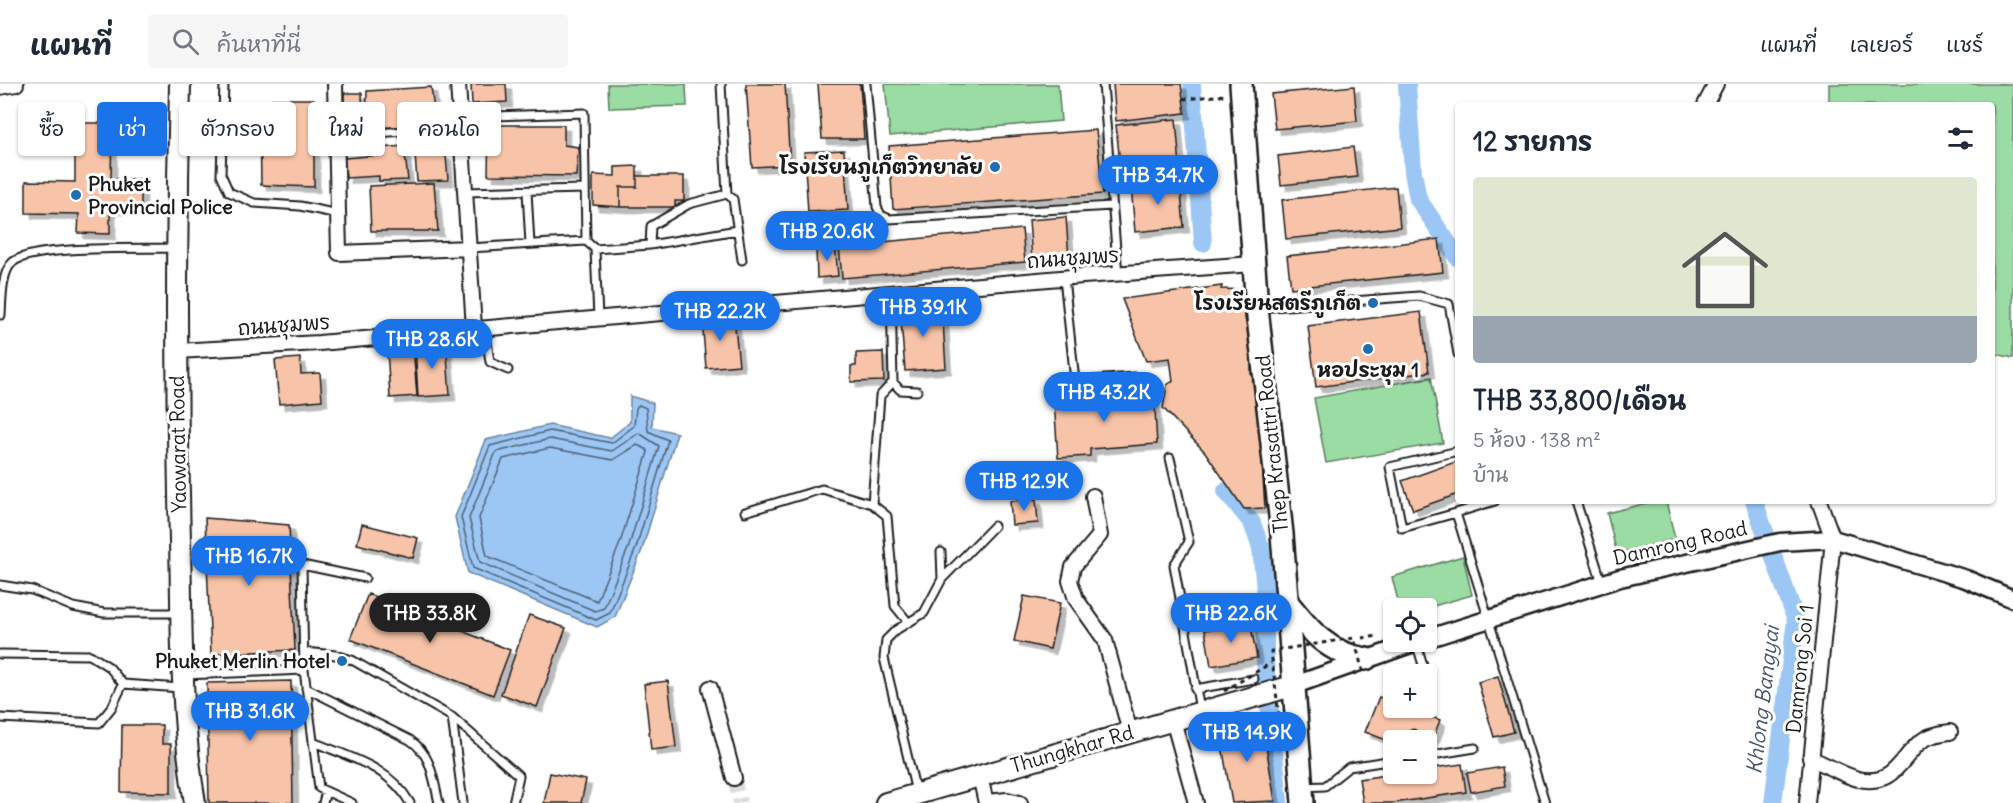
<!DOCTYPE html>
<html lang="th">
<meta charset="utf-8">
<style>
:root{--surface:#fff;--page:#f6f6f7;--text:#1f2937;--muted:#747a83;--line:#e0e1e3;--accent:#1a73e8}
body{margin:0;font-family:Delius,"Playpen Sans Thai",sans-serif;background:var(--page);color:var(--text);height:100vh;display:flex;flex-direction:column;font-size:22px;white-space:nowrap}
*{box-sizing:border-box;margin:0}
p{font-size:20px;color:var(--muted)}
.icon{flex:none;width:33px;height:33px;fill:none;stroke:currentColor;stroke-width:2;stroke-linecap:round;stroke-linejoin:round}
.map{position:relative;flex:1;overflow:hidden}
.drawer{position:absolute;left:1455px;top:18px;width:540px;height:402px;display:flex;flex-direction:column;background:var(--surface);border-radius:6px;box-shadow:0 2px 4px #0004}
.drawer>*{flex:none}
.top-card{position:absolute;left:18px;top:18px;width:570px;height:54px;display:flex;gap:12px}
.fabs{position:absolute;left:1383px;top:514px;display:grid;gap:12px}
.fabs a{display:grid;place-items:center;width:54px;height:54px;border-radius:6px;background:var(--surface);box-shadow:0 2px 4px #0004;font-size:30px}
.price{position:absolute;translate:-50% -51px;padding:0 14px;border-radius:21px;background:var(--accent);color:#fff;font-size:20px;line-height:39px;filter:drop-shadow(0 2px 3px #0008)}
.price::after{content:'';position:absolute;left:50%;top:36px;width:18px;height:14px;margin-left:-9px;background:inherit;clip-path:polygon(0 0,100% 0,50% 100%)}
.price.active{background:#222;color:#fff}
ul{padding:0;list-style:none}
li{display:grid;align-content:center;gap:12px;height:318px;padding:0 18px}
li+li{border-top:2px solid var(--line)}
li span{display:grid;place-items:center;height:186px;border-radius:6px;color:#555}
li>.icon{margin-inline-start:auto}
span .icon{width:108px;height:108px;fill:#fffc;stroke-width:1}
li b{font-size:26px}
h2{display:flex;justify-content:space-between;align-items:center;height:72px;padding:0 18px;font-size:26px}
.pill{padding:0 21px;border-radius:6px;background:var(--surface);box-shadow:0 2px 4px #0004;font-size:21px;line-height:54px}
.pill.active{background:var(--accent);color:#fff}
header{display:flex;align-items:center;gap:36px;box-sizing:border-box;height:84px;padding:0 30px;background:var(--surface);border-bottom:2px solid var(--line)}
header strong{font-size:28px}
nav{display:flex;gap:33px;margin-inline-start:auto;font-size:21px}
.search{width:420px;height:54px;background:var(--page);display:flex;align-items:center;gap:15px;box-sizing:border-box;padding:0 21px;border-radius:6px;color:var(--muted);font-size:22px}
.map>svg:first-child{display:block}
</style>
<header>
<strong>แผนที่</strong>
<div class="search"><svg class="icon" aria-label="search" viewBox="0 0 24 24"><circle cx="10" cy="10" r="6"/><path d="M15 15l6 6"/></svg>ค้นหาที่นี่</div>
<nav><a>แผนที่</a><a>เลเยอร์</a><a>แชร์</a></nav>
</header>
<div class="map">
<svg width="2013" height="719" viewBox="0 0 2013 719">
<defs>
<filter id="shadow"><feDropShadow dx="5.5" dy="5.5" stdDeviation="0" flood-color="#0004"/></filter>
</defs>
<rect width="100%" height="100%" fill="#fff"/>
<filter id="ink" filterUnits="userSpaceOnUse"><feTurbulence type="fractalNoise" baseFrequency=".0167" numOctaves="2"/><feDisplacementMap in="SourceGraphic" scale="12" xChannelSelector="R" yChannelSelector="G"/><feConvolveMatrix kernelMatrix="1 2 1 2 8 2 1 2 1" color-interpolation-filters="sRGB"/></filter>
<g filter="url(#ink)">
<path fill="#9bdba4" stroke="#5c7c60" stroke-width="1.5" d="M608 0H686L687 22 609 24Z
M885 0H1058L1061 37 890 52Z
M1829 0H2013V274L1992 269V21H1829Z
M1431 293 1443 359 1326 379 1314 314Z
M1655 417H1666L1675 455 1617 470 1607 429Z
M1463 472 1472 511 1423 525H1400L1392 493Z"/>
<path fill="#9cc7f5" stroke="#69839e" stroke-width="1.5" d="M630 312 653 319 652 343 677 349 642 466 615 533 597 543 468 489 455 433 486 356 550 341 610 354 630 338Z"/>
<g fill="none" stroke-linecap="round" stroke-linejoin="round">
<path stroke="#4f6073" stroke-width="1.5" d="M639 321 646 324 648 347 668 356 636 464 610 529 596 536 473 484 461 433 490 362 550 347 612 359 634 342 636 324Z
M639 349 659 362 629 462 604 524 595 527 480 478 469 434 496 368 550 355 612 367Z
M637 361 646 365 648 368 620 459 597 517 487 472 479 434 503 375 550 364 613 376Z"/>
<path stroke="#9cc7f5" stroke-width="18" d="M1192 0 1203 159
M1407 0 1413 88 1418 115 1458 174
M1226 407 1252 439 1261 464 1265 506V577L1279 719
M1754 417 1796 536 1773 719"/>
</g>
<path fill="#f8c4a9" stroke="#1c1c1c" stroke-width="1.5" filter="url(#shadow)" d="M471 0H506L507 18 472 20Z
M746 0H785L790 81 752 83Z
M818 0H860L864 55H822Z
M1113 0H1181L1185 29 1116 37Z
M1354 2 1357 37 1275 45 1271 10Z
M431 3 436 42 366 44 367 7Z
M344 9H362L363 41 344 44Z
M272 15H314V103L261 101 260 33 275 32Z
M1176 35 1181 94 1122 99 1116 41Z
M75 39H112L111 95H141V125H110V150L78 149 79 130 26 129V97L75 98Z
M489 41H564V61L578 63 576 92 488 91Z
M1096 46 1103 110 893 125 889 62Z
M404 62 408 96 379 97V92L346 94 344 74 380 71V64Z
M1353 63 1357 93 1281 101 1278 72Z
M844 66 848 126 808 128 804 68Z
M415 71H446L448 96 417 97Z
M637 82V103H620V123L593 121V91L615 92V83Z
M637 92H684V117H675V123H620V103H637Z
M1180 97 1184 143 1135 148 1131 102Z
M434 99 438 147H371L369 102Z
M1396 103 1400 143 1286 155 1282 116Z
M1066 133 1069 174 1032 177 1029 136Z
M1022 145 1025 178 842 194 839 162Z
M1439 155 1443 188 1291 204 1287 172Z
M835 161 838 192 817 194 816 163Z
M1222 202 1221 205 1245 206V234L1252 266 1251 290H1256L1265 424 1244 425 1205 368 1163 324 1167 301 1173 297 1170 274 1146 277 1122 215Z
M942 222 946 284 905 287 900 224Z
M1421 228 1429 288 1316 303 1308 242Z
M734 233 739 281 706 284 702 235Z
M446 259 450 311 418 313 415 260Z
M413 262 417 312 390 314 387 264Z
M883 268 884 297 851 298V282H856V269Z
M300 274 301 290 320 289 322 316 279 320 275 276Z
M1154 309 1157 360 1090 365V372L1058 374 1054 316Z
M1458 377V410L1413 426 1402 397Z
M1036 415 1038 439 1012 441 1010 417Z
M205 434 289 441 295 566 211 570Z
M362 440 418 454 413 474 357 460Z
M368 510 510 566 493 611 350 555Z
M1024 512 1060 519 1050 565 1014 557Z
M529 531 566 544 537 623 501 610Z
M1250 538 1257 574 1211 582 1205 546Z
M1498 592 1514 648 1494 653 1478 598Z
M291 597 293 719H209L207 599Z
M668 597 676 663 651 666 644 600Z
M1379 613 1394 618V624H1408L1440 636 1432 657 1410 648 1406 657 1394 659 1365 648Z
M1262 637 1275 717 1232 719 1219 644Z
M122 641H162V660H171V709L121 708Z
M1462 680 1466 708 1394 719H1363L1359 695 1394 690H1426V685Z
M1502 683 1505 702 1471 708 1467 689Z
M550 689 586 696 581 719H544Z"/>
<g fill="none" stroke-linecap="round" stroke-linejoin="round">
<path stroke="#ddd" stroke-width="14" stroke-dasharray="14 7" stroke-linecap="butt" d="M734 694 740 719"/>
<g stroke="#1c1c1c" stroke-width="11">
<path id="service" d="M224 0 221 90 229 108 254 119 300 122 338 130
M721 0 727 110
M866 0 877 123 881 131 889 135 1112 122
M1103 0 1118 191
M461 33 584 29 586 157 595 165 598 234
M336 52 418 46
M527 107 530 160
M465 108 585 105
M650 161 737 146
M469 164 586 157
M595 165 650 161 651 142 689 120 727 110 733 115 742 176
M1064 194 1075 297 1135 293
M891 209 893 298 880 312 872 420 887 432 895 522 908 538
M1260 224 1419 212 1449 220 1458 270
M1 231C2 217 1 188 13 178 33 161 143 165 174 164
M485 243 490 278 508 286
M893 298 900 306 917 307
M1170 374 1189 458 1174 481 1200 626
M1495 417 1456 429 1545 719
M1576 417 1602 499
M745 428 822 405 872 420
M1456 429 1402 444 1390 383 1458 367
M941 468 942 495
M0 501 32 506 73 523 104 529H179
M1416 558 1426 591
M304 568 336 571 352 576 452 633 519 692 513 719
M0 570 90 571 109 583 123 600 181 604
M185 591 304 586
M1426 591 1430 604 1426 614
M306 604 410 656C432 671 433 694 439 719
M1195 605 1254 595
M1421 629 1423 624
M452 633 463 719
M0 634 99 639 112 623 123 600
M1410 657 1413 650
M313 658C349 673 390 683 410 719
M1426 672 1475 664
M1303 703 1325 702 1349 683 1394 676
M916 708 884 574 886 556 896 546 924 529 942 495 994 442
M323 719 326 707
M352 719 319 704 304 586 302 481 365 494"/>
</g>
<g stroke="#1c1c1c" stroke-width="18">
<path id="minor" d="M335 0 339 169 469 164
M458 0 474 244
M0 3 16 0
M1705 21 1716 0
M177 267 319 259 1083 192 1254 180
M1093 412 1100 451 1073 483 1070 497 1076 515 1105 556 1130 648
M710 604 734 694
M1173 636 1196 719
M1810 674C1825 680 1842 691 1858 695 1894 702 1899 677 1919 659 1927 652 1940 649 1950 648
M980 692 986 719
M987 718 1007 716 1020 719
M1807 719 1833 455 1819 417"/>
</g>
<g stroke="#1c1c1c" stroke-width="21">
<path id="tertiary" d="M1426 555 1620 494 1780 458 1833 455 1966 495 2013 515
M1292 602 1416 558"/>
</g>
<g stroke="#1c1c1c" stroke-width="24">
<path id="secondary" d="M180 0C176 152 176 304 180 456 182 544 180 632 195 719
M886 719 1292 602"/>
</g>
<g stroke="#1c1c1c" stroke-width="26">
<path id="primary" d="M1241 0 1257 224 1282 450 1303 719
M1288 519C1310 547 1329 570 1366 575"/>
</g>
<path stroke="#1c1c1c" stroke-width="3" stroke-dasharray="4.5 4.5" stroke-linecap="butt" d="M1183 15 1225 11
M1362 554 1379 552"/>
<use href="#service" stroke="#fff" stroke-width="7"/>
<use href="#minor" stroke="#fff" stroke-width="14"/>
<use href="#tertiary" stroke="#fff" stroke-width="16"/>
<use href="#secondary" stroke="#fff" stroke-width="20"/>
<use href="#primary" stroke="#fff" stroke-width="21"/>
<path stroke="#1c1c1c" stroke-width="3" stroke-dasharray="4.5 4.5" stroke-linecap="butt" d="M1224 607 1271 579
M1279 632 1271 567 1354 554 1364 592"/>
</g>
</g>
<g fill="#1f6fb2" stroke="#fff" stroke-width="2">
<circle cx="995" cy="83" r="6"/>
<circle cx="76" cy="111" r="6"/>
<circle cx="1373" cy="219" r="6"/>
<circle cx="1368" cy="265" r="6"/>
<circle cx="342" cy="577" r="6"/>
</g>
<g text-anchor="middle" stroke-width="6" stroke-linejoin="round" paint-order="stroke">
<g font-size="20" font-weight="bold" fill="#1c1c1c" stroke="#fff" text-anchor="end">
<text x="983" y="90">โรงเรียนภูเก็ตวิทยาลัย</text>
<text x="88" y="107" text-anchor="start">Phuket<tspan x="88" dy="23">Provincial Police</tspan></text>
<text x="1361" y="226">โรงเรียนสตรีภูเก็ต</text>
<text x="1368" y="293" text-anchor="middle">หอประชุม 1</text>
<text x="330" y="584">Phuket Merlin Hotel</text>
</g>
<g font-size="20" fill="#1c1c1c" stroke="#fff">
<text transform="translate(1073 174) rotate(-4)" y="7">ถนนชุมพร</text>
<text transform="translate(284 241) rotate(-4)" y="7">ถนนชุมพร</text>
<text transform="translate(178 360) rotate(-91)" y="7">Yaowarat Road</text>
<text transform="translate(1272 360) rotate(-96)" y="7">Thep Krasattri Road</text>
<text transform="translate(1680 459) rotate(-13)" y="7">Damrong Road</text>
<text transform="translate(1800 585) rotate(-84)" y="7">Damrong Soi 1</text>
<text transform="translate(1072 665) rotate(-16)" y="7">Thungkhar Rd</text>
</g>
<g font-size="21" font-style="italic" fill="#495868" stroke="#fff">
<text transform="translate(1763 616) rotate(-83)" y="7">Khlong Bangyai</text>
</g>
</g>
</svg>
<div class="fabs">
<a><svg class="icon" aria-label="locate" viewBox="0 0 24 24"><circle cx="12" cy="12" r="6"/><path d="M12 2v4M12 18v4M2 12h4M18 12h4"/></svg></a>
<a>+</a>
<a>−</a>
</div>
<b class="price" style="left:1158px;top:122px">THB 34.7K</b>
<b class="price" style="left:827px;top:178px">THB 20.6K</b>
<b class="price" style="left:923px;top:254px">THB 39.1K</b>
<b class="price" style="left:720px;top:258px">THB 22.2K</b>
<b class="price" style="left:432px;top:286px">THB 28.6K</b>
<b class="price" style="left:1104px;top:339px">THB 43.2K</b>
<b class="price" style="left:1024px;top:428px">THB 12.9K</b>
<b class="price" style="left:249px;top:503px">THB 16.7K</b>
<b class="price active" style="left:430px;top:560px">THB 33.8K</b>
<b class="price" style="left:1231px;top:560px">THB 22.6K</b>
<b class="price" style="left:250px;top:658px">THB 31.6K</b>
<b class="price" style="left:1247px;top:679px">THB 14.9K</b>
<div class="top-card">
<a class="pill">ซื้อ</a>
<a class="pill active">เช่า</a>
<a class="pill">ตัวกรอง</a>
<a class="pill">ใหม่</a>
<a class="pill">คอนโด</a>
</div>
<section class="drawer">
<h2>12 รายการ<svg class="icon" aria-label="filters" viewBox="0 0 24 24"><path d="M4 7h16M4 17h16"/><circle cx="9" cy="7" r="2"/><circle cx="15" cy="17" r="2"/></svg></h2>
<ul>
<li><span style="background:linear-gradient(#dfe7d0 75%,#9aa5b1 0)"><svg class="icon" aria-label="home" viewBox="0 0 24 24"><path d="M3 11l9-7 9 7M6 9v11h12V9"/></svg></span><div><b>THB 33,800/เดือน</b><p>5 ห้อง · 138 m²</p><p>บ้าน</p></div></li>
</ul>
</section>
</div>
